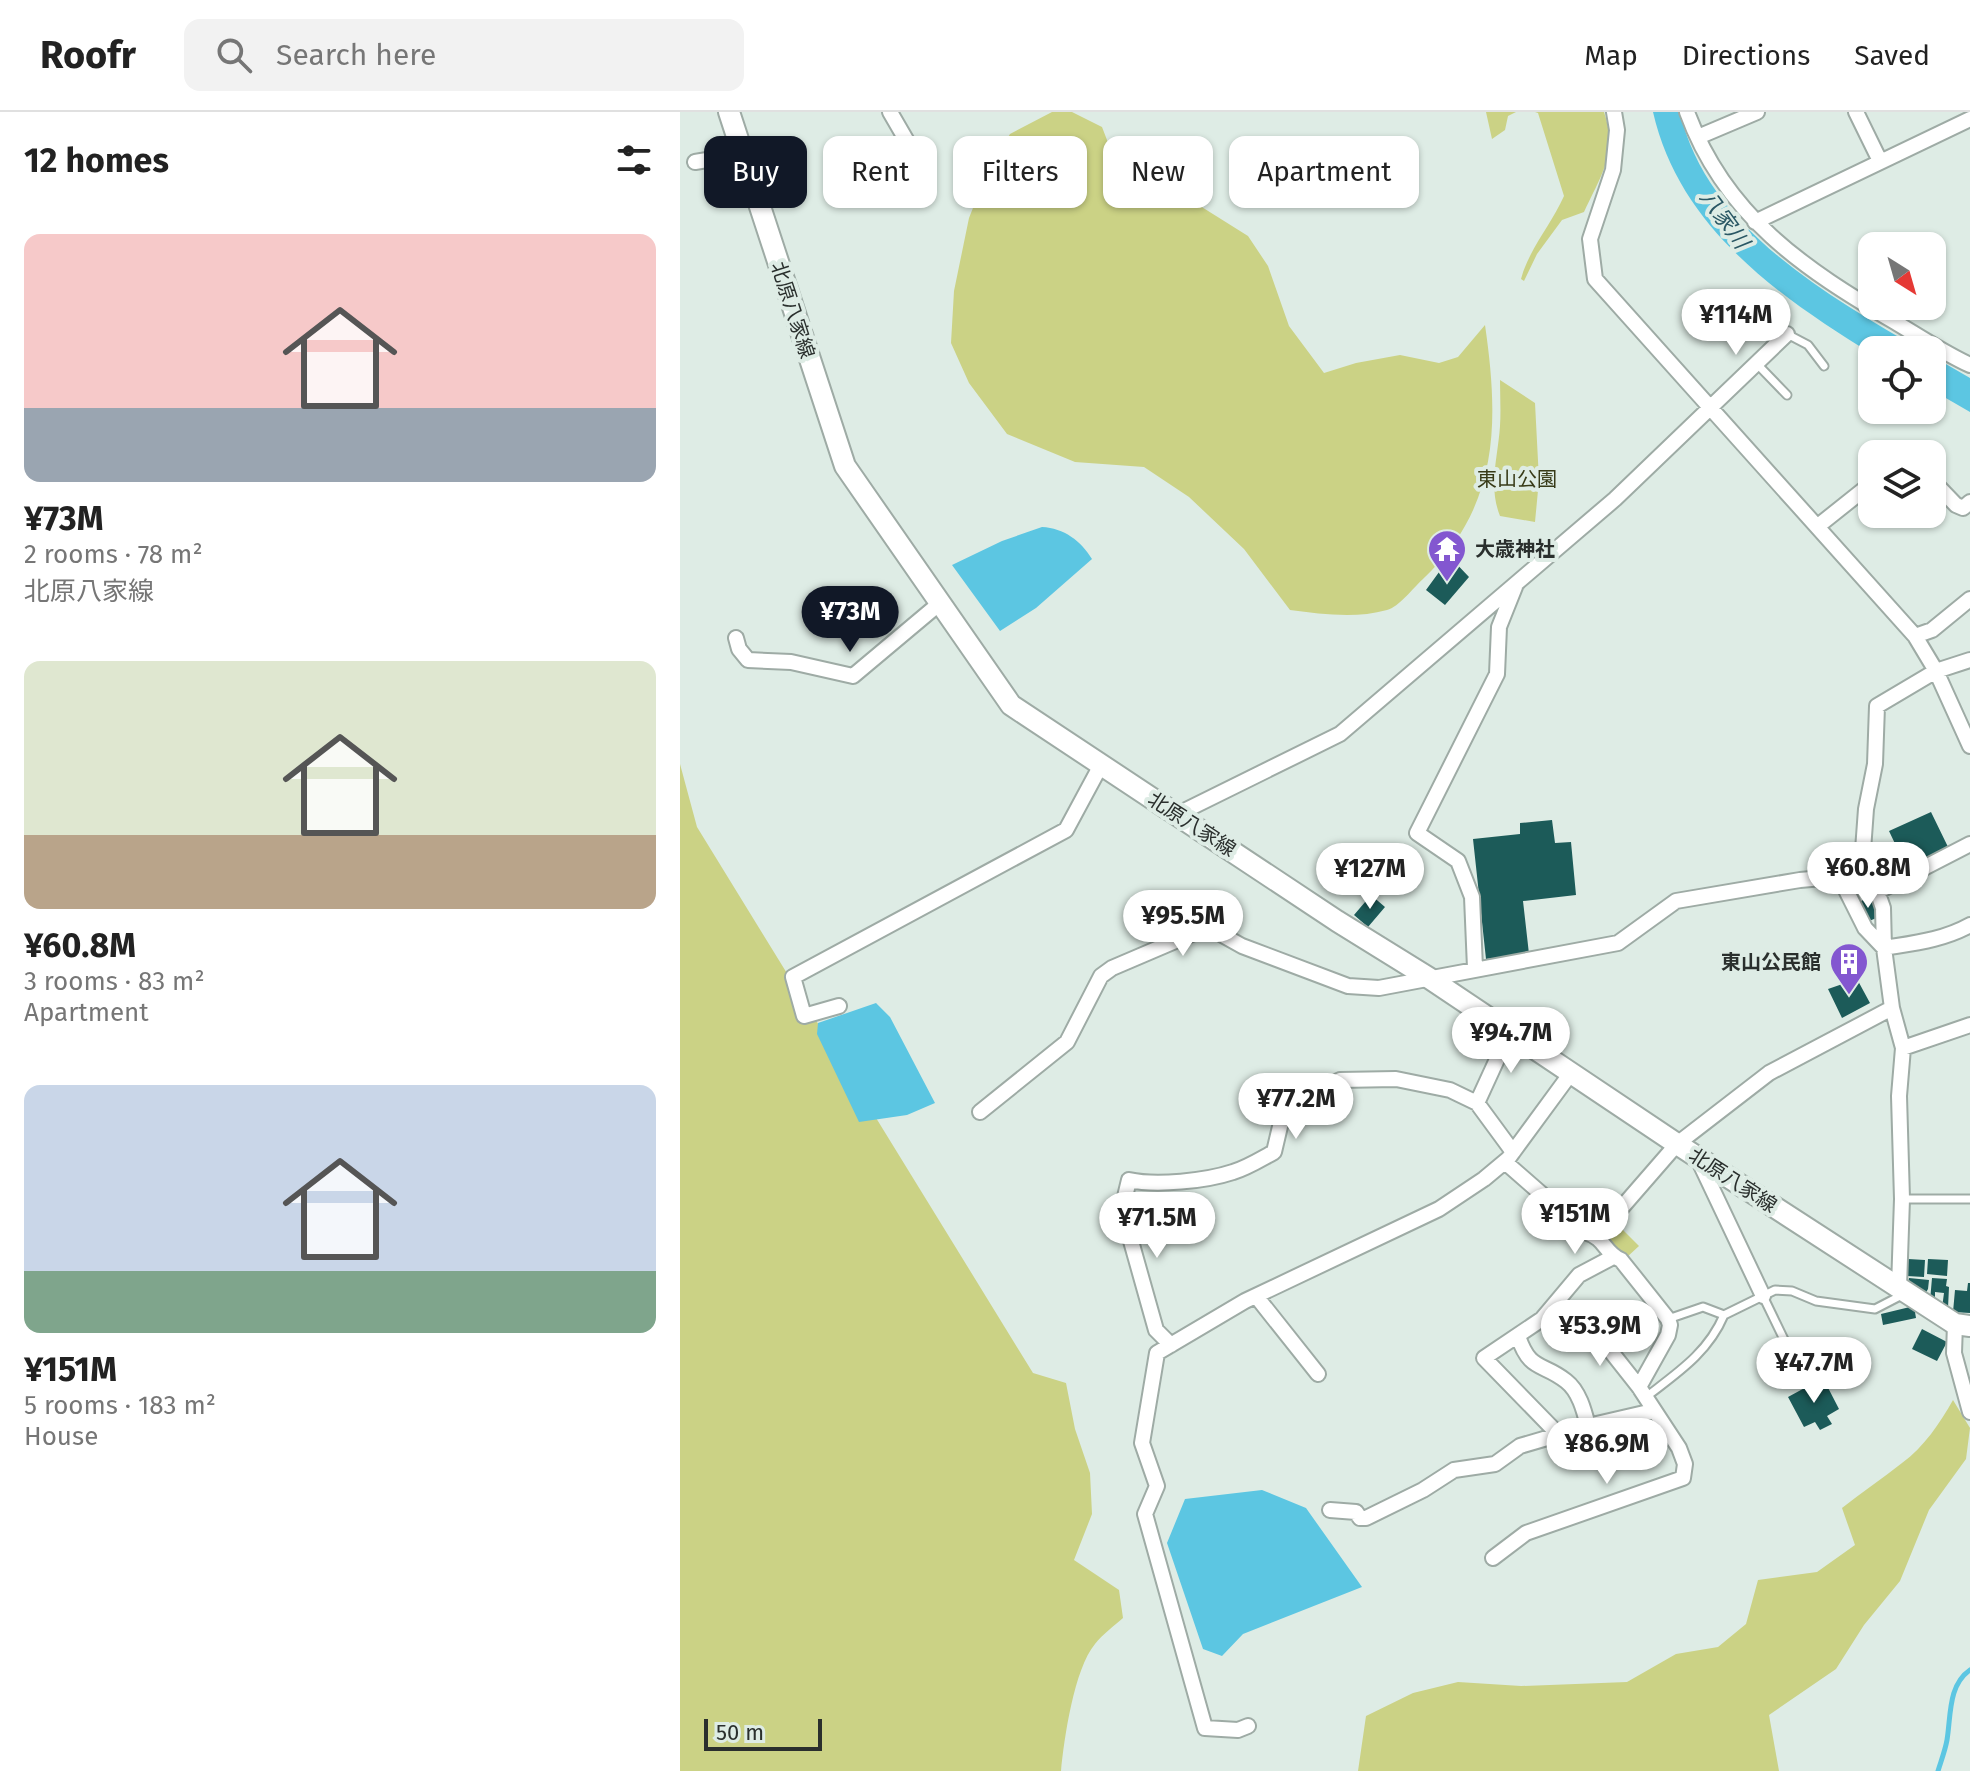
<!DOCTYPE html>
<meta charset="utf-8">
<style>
:root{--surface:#fff;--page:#f2f2f2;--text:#222;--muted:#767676;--line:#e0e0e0;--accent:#111827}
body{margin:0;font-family:"Fira Sans","Noto Sans JP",sans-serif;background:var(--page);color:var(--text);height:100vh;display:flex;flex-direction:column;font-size:30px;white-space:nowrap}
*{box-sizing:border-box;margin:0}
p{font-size:26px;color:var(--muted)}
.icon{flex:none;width:44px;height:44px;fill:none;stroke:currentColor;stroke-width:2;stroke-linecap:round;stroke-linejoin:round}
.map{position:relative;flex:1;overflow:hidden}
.panel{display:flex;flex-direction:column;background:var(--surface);width:680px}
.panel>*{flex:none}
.hud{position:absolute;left:24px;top:24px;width:760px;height:72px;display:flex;gap:16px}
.needle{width:52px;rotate:143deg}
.fabs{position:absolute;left:1178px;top:120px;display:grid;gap:16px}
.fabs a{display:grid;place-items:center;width:88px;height:88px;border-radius:16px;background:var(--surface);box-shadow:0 2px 6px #0004;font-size:40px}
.scale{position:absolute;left:24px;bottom:20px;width:118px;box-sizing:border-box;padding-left:8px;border:4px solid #2a2f2d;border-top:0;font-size:22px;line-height:28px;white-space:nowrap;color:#2a2f2d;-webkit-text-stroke:6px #deece5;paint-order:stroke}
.price{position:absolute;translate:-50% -68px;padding:0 18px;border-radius:28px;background:#fff;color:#222;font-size:26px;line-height:52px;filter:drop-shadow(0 2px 4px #0008)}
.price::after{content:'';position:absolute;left:50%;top:48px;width:24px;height:18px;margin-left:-12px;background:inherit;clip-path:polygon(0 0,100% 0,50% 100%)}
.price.active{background:var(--accent);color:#fff}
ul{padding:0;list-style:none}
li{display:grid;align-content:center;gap:16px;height:424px;padding:0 24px}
li span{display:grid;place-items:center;height:248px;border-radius:16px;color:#555}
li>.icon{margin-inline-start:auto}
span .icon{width:144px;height:144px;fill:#fffc;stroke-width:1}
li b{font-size:34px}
h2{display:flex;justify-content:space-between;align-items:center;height:96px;padding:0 24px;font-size:34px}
.tag{padding:0 28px;border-radius:16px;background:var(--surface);box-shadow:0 2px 6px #0004;font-size:28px;line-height:72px}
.tag.active{background:var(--accent);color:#fff}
header{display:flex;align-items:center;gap:48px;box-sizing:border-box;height:112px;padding:0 40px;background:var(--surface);border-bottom:2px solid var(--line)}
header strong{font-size:38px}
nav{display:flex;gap:44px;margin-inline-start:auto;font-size:28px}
.search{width:560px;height:72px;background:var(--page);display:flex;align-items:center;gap:20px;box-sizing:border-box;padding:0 28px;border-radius:16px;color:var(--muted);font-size:30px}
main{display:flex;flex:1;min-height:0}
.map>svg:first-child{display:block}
</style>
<header>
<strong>Roofr</strong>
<div class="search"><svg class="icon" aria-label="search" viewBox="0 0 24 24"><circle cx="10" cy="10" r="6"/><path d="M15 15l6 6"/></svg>Search here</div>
<nav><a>Map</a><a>Directions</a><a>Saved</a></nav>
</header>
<main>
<section class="panel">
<h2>12 homes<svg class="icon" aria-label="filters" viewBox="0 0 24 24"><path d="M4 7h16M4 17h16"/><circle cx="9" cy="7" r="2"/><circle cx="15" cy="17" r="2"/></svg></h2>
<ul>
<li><span style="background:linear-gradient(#f6c9c9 70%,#9aa5b1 0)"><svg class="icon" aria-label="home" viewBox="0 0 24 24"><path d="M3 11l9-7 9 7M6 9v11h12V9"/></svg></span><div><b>¥73M</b><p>2 rooms · 78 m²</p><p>北原八家線</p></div></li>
<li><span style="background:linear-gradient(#dfe7d0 70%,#b9a48a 0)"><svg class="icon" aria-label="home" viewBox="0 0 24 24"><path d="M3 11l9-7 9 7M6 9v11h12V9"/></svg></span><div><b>¥60.8M</b><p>3 rooms · 83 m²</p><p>Apartment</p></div></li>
<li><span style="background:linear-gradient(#c9d6e8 75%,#7fa58c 0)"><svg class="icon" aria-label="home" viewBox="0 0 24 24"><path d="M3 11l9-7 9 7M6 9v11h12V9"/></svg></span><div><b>¥151M</b><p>5 rooms · 183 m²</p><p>House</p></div></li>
</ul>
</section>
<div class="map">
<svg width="1290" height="1659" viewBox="0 0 1290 1659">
<rect width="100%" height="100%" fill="#deece5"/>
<path fill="#cbd285" d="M372 0H392L422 15 437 54 501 82 568 124 588 154 609 214 644 261 676 251 720 243 759 251 778 245 805 213C819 310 820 394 743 467 733 476 719 495 707 498 675 507 642 502 610 498L564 437 509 385 464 355 395 350 327 322 289 271 271 231 274 179 289 106 308 58 330 22Z
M806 0H836L828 4 825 18 812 27Z
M855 0H924C938 41 921 63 904 100L882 108 857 142 844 169 841 167C849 137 871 113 884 84L858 1Z
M820 268 855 291 859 368 855 410 820 404C808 374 818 345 820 314 821 299 820 283 820 268Z
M0 652 17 715 353 1261 386 1271 395 1317 410 1361 412 1402 394 1448 439 1478 443 1506C434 1514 423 1522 415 1532 394 1557 384 1627 381 1659H0Z
M930 1115 941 1116 959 1134 946 1146 925 1128Z
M1273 1288 1290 1316 1286 1347 1249 1398 1220 1469 1184 1513 1156 1557 1089 1603 1099 1659H678L686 1604 733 1581 778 1570 841 1574 947 1570 996 1542 1038 1535 1066 1512 1078 1468 1137 1460 1175 1433 1162 1396C1182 1380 1202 1367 1222 1351 1244 1335 1260 1311 1273 1288Z"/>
<path fill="#5cc6e2" d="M973 0H1000C1026 115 1147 183 1241 238H1192V242C1098 184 999 115 973 0Z
M1252 244 1290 266V300L1252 278Z
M362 415C384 416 401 429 412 447L356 496 320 519 272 453 322 429Z
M196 891 210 905 255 991 227 1003 179 1010 137 922 138 911Z
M582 1378 626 1396 682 1475 563 1522 542 1544 523 1537 487 1431 505 1387Z"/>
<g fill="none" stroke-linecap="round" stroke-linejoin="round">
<path stroke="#5cc6e2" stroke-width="5" d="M1258 1659C1261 1649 1265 1639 1267 1628 1271 1604 1268 1573 1290 1558"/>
</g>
<path fill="#1c5b59" d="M770 445 789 465 765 493 746 478Z
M1251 700 1269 737 1227 757 1209 719Z
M872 708 875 731 891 730 896 783 843 789 849 842 806 847 793 727 840 722V711Z
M691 783 705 795 688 815 674 803Z
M1191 785 1199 805 1184 811 1176 791Z
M1177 867 1190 891 1162 906 1148 877Z
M1228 1147 1245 1148 1244 1165 1227 1164Z
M1248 1147 1268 1148 1267 1164 1247 1162Z
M1229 1166 1249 1168 1248 1177 1244 1184 1228 1172Z
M1252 1166 1267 1167 1266 1174 1269 1175 1268 1196H1262L1264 1181 1255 1180V1189H1250Z
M1288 1171H1290V1201L1273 1200 1275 1178 1287 1179Z
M1234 1194 1236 1206 1203 1213 1201 1202Z
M1242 1217 1267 1230 1257 1249 1232 1237Z
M1143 1266 1159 1297 1147 1304 1152 1312 1140 1318 1135 1310 1124 1315 1108 1285Z"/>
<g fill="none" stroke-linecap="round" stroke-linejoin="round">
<g stroke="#9eaba5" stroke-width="11">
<path id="lane" d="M1107 222 1128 233 1144 254
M1077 252 1107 283
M1222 1087H1290
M1083 1184 1125 1271
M988 1207 1023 1195 1044 1203 1095 1178 1112 1179 1136 1189 1195 1197 1222 1183
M966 1285C997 1261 1028 1241 1044 1203"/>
</g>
<g stroke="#9eaba5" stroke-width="18">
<path id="street" d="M210 0 239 50
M934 0 937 18 933 58 910 127 915 167 1235 524 1256 559 1197 594 1195 652 1186 697 1183 738 1203 796 1204 836 1212 896 1223 936 1219 984 1222 1087 1219 1175
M1007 0C1045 104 1124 157 1215 210 1240 225 1264 241 1290 253
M1176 0 1200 49
M1018 25 1077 0
M15 50 63 42
M1075 110 1290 7
M1252 368 1276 393 1283 396 1290 390
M1138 414 1192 371
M1235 524 1252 518 1290 487
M56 526 59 537 68 548 111 550 173 564 260 491
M1290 548 1256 559 1290 634
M498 702 660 622 935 387 1107 222
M1159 764 1185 816 1204 836C1234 831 1263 828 1290 813
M1199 779 1290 732
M795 856 792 785 778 749 737 721 817 562 819 515 835 475
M159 894 124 904 113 865 386 718 421 653
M1223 936 1290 913
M797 991 830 919
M300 1000 387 930 421 864 432 856 528 815 562 834 668 874 699 876 938 831 996 789 1120 768 1165 764 1187 754
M833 1040 891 961
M1018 1047 1083 1184
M825 1050 905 1120C927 1127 923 1140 941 1148L988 1207 990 1213 988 1223 959 1275
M917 1124 997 1032 1089 961 1212 896
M576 1184 638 1262
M1275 1212 1274 1241 1290 1300
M838 1224C850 1260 862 1250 886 1269 899 1279 904 1298 908 1314
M491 1233 476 1218 442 1097 449 1068C476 1074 526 1069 553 1060 567 1056 581 1047 594 1040L602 1006 629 983 660 968 716 967 770 978 797 991 833 1040 828 1047 804 1067 759 1097 565 1189 477 1241 462 1331 477 1374 465 1402 525 1616 558 1618 568 1614
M878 1322 804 1246 862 1207 899 1163 933 1145
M650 1398 676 1400 680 1406H686L743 1378 774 1358 815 1352 840 1334 908 1314 973 1299
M813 1446 846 1421 1003 1366 1005 1352 999 1336 959 1275 910 1213"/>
</g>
<g stroke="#9eaba5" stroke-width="24">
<path id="secondary" d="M49 0 165 354 331 593 657 809 749 866 997 1032 1275 1212 1290 1214"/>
</g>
<use href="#lane" stroke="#fff" stroke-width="7"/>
<use href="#street" stroke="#fff" stroke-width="14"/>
<use href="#secondary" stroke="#fff" stroke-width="20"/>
</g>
<defs>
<g id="temple-pin" transform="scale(2)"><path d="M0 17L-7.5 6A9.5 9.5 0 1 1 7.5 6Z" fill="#8357d0" stroke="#deece5"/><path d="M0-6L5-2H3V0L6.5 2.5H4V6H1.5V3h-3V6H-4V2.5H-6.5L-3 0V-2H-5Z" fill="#fff"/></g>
<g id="building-pin" transform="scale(2)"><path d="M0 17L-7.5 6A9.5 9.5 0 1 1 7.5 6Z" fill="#8357d0" stroke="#deece5"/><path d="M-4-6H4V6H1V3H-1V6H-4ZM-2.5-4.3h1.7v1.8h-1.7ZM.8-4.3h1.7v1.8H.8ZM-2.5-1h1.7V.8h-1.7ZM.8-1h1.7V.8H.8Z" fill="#fff"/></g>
</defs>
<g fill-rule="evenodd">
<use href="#temple-pin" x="767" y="437"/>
<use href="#building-pin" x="1169" y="850"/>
</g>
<g text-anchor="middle" stroke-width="8" stroke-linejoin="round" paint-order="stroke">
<g font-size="20" fill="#2a2f2d" stroke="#deece5">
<text transform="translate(113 198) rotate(72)" y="7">北原八家線</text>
<text transform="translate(512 712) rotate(33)" y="7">北原八家線</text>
<text transform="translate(1053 1068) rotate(33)" y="7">北原八家線</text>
</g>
<g font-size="20" fill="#373a17" stroke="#deece5">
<text x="837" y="374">東山公園</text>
</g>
<g font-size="20" font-weight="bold" fill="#2a2f2d" stroke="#deece5" text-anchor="start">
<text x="795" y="444">大歳神社</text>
<text x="1141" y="857" text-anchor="end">東山公民館</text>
</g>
<g font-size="22" font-style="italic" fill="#2a5764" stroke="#deece5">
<text transform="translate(1045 107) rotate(54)" y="8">八家川</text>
</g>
</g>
</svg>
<div class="fabs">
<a><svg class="needle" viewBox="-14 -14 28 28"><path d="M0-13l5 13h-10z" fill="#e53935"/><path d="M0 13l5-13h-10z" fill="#767676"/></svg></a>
<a><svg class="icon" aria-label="locate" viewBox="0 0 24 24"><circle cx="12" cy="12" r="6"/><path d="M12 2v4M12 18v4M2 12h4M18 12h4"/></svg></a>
<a><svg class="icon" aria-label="layers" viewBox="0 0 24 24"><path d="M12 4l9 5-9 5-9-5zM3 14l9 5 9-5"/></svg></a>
</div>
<div class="scale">50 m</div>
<b class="price" style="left:1056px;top:245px">¥114M</b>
<b class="price active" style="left:170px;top:542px">¥73M</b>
<b class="price" style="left:1188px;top:798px">¥60.8M</b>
<b class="price" style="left:690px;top:799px">¥127M</b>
<b class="price" style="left:503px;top:846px">¥95.5M</b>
<b class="price" style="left:831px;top:963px">¥94.7M</b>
<b class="price" style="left:616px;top:1029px">¥77.2M</b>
<b class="price" style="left:895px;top:1144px">¥151M</b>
<b class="price" style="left:477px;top:1148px">¥71.5M</b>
<b class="price" style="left:920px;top:1256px">¥53.9M</b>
<b class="price" style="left:1134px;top:1293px">¥47.7M</b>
<b class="price" style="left:927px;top:1374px">¥86.9M</b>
<div class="hud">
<a class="tag active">Buy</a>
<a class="tag">Rent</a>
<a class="tag">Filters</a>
<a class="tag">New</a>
<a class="tag">Apartment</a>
</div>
</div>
</main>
